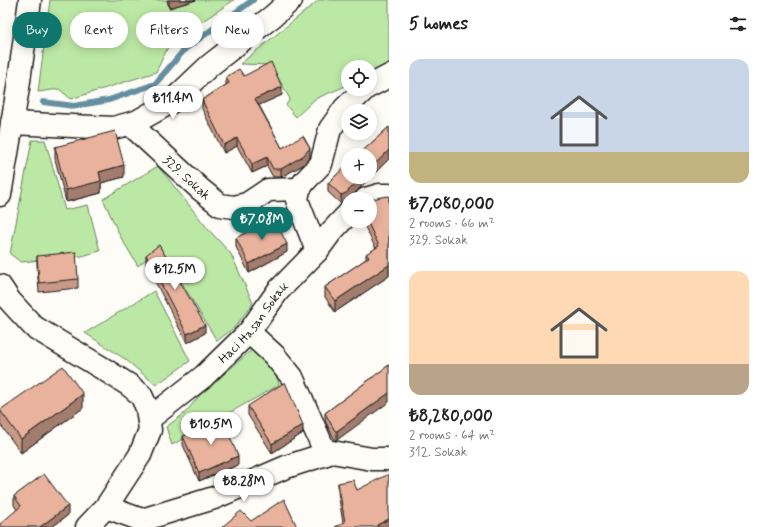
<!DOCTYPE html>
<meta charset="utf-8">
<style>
:root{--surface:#fff;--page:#f2f2f2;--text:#222;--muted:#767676;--accent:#0f766e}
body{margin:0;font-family:Mynerve,sans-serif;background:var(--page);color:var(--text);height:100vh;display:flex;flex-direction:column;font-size:15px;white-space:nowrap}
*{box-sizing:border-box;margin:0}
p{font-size:13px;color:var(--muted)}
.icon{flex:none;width:22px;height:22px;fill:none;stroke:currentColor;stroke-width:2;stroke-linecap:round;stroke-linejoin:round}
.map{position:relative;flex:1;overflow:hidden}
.sheet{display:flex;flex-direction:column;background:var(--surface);width:380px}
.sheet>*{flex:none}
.banner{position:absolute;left:12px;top:12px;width:317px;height:36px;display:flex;gap:8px}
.controls{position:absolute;left:341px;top:60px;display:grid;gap:8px}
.controls a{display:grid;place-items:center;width:36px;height:36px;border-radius:50%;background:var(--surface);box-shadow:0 2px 10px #0003;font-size:20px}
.price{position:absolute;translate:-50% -34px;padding:0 9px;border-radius:14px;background:#fff;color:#222;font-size:13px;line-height:26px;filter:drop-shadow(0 1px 2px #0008)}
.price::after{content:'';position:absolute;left:50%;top:24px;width:12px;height:9px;margin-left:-6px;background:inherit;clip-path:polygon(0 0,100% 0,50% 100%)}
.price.on{background:var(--accent);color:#fff}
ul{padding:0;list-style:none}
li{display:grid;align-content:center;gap:8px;height:212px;padding:0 20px}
li span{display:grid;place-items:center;height:124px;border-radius:12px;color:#555}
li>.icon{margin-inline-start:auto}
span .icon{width:72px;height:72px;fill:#fffc;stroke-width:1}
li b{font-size:17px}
h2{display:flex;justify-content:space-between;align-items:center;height:48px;padding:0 20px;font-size:17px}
.pill{padding:0 14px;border-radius:18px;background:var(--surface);box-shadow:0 2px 10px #0003;font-size:14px;line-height:36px}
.pill.on{background:var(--accent);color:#fff}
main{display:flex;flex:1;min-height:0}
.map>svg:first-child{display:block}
</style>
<main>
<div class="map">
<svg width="389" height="527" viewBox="0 0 389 527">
<rect width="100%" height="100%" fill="#fdfcf7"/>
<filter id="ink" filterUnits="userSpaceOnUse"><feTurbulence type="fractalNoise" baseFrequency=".025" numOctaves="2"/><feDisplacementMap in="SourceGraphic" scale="8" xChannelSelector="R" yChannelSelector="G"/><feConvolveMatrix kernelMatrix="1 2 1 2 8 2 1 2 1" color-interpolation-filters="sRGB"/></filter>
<g filter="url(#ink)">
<path fill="#bce8a5" stroke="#6c8260" d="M50 0H234L170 43 156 72 71 99 59 89 38 92Z
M319 0H389V68L370 76V67H348V85L315 99 296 117 286 105 290 99 271 65 240 64Z
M32 140H45L65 210 88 205 100 251 82 256 21 262 10 254Z
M158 166 208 229 231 254 253 303 235 327 217 341 160 247 138 266 120 236 103 199Z
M154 291 190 361 156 385 125 359 85 333Z
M256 346 276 370 279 385 172 445 166 427 185 413 199 396Z"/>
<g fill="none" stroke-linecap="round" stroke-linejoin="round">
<path stroke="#658fa0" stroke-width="6" d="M43 102 74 106 109 100 155 84 185 49 253 0"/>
<g stroke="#1c1c1c" stroke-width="25">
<g id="street">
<path d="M370 86 389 76"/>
<path d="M12 123 113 128 136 122 171 102 209 66 273 16 291 0"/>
<path id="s1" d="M130 124 200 189 220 205 234 207 247 204 268 190 299 189"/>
<path d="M366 199 379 195H389"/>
<path d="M317 251 297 200 299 189 305 181 321 164 330 129 345 108 365 89"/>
<path d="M249 332 274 355 292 377 326 454"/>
<path id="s2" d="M149 419 204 376 249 332 278 291 317 251 331 232 348 214"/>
<path d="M106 507 142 520 214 498 286 467 332 452 372 459H389"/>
</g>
</g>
<g stroke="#1c1c1c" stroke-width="25">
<path id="secondary" d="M0 195 18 88 30 0
M0 286 10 301 34 327 102 368 129 385 141 395 147 408 150 430 140 455 106 507 87 527"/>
</g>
<use href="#street" stroke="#fdfcf7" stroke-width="22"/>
<use href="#secondary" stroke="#fdfcf7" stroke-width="22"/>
</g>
<path fill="#c89986" stroke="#1c1c1c" d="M167 0H196L169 8Z
M244 76 282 95 259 105 282 148 310 157 303 165 281 177H273L267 166 252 173 237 146 224 153 202 109V100L226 85V77Z
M389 127V159L349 199H348V200L346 202 341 204 328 192V183Z
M55 147 124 177 101 183V193L66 202 55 159Z
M389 196V276L335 312 325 297V287L366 259V254L376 249 362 221H370Z
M236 238 287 252 249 273 236 247Z
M146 255 205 333 187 343 146 264Z
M37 256 78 279V288L39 292 37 265Z
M389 365 337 440H335L325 421V413Z
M248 406 303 433 272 453 248 415Z
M83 408 21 453 0 424V410Z
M183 436 238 465 199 481 183 445Z
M338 483 357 490 389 527 343 523 338 492Z
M14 496 68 515 52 527H0L17 510 14 505Z"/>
<path fill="#a27d6d" stroke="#1c1c1c" d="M169 0H196L169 8Z
M282 87V95L255 107V99Z
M237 138V146L224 153V145Z
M310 148V157L303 165 281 177V169Z
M389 150V159L349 199H348V200L346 202 341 204V195L362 177H370V169Z
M267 157V166L252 173V164Z
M124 165V177L101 183V193L66 202V190L99 172Z
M287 244V252L249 273V264Z
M389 265V276L335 312V301Z
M205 325V333L187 343V334Z
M389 393V402L337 440V431Z
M83 394V408L21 453V439Z
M303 425V433L272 453V444Z
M238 456V465L199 481V473Z
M68 506V515L52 527H40Z
M389 519V527H377V525Z"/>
<path fill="#e8b29c" stroke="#1c1c1c" d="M271 62 282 87 255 99 282 148 303 136 310 148 303 156 281 169H273L267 157 252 164 237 138 224 145 202 100 229 83 226 77 239 69 244 76Z
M389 127V150L370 169V155H358Z
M115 131 124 165 99 172 101 181 66 190 55 147Z
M348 164V177H362L346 193 341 195 328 183Z
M389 196V265L335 301 325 287 369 257 366 254 379 246 367 221H370V200L381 197Z
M274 218 287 244 249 264 236 238Z
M159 245 205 325 187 334 146 255Z
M76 252 78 279 39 283 37 256Z
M389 365V393L337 431H335L325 413Z
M63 366 83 394 21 439 0 410Z
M285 382 303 425 272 444 248 406Z
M223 420 238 456 199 473 183 436Z
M44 474 68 506 40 527H0V524L21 506 14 496Z
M389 474V519L377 525 378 527H335L345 522 338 483 353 480 357 490Z
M284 499 297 527H222L241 511 251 521Z"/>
</g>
<g text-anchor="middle" stroke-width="3" stroke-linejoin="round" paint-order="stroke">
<g font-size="13" fill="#1c1c1c" stroke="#fdfcf7">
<text dy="5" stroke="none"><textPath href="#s1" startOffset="78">329. Sokak</textPath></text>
<text dy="5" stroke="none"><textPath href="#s2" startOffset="143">Haci Hasan Sokak</textPath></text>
</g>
</g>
</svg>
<div class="controls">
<a><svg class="icon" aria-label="locate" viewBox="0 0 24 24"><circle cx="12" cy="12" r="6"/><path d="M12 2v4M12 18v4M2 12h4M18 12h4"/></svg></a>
<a><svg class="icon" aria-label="layers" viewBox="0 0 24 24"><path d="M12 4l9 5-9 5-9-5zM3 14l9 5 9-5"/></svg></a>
<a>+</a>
<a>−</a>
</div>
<b class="price" style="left:173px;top:120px">₺11.4M</b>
<b class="price on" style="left:262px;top:241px">₺7.08M</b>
<b class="price" style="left:175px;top:291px">₺12.5M</b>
<b class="price" style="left:211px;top:446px">₺10.5M</b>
<b class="price" style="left:244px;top:503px">₺8.28M</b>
<div class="banner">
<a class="pill on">Buy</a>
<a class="pill">Rent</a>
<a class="pill">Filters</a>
<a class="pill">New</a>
</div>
</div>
<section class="sheet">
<h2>5 homes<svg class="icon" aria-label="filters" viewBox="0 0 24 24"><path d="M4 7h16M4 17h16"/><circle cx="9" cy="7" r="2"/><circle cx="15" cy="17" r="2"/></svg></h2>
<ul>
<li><span style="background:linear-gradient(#c9d6e8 75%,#c2b280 0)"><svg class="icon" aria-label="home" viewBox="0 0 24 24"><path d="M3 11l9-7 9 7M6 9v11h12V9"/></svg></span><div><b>₺7,080,000</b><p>2 rooms · 66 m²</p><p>329. Sokak</p></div></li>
<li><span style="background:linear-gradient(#ffd9b3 75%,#b9a48a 0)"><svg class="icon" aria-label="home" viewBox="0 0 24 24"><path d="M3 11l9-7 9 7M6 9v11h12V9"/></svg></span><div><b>₺8,280,000</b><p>2 rooms · 64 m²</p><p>312. Sokak</p></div></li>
</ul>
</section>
</main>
